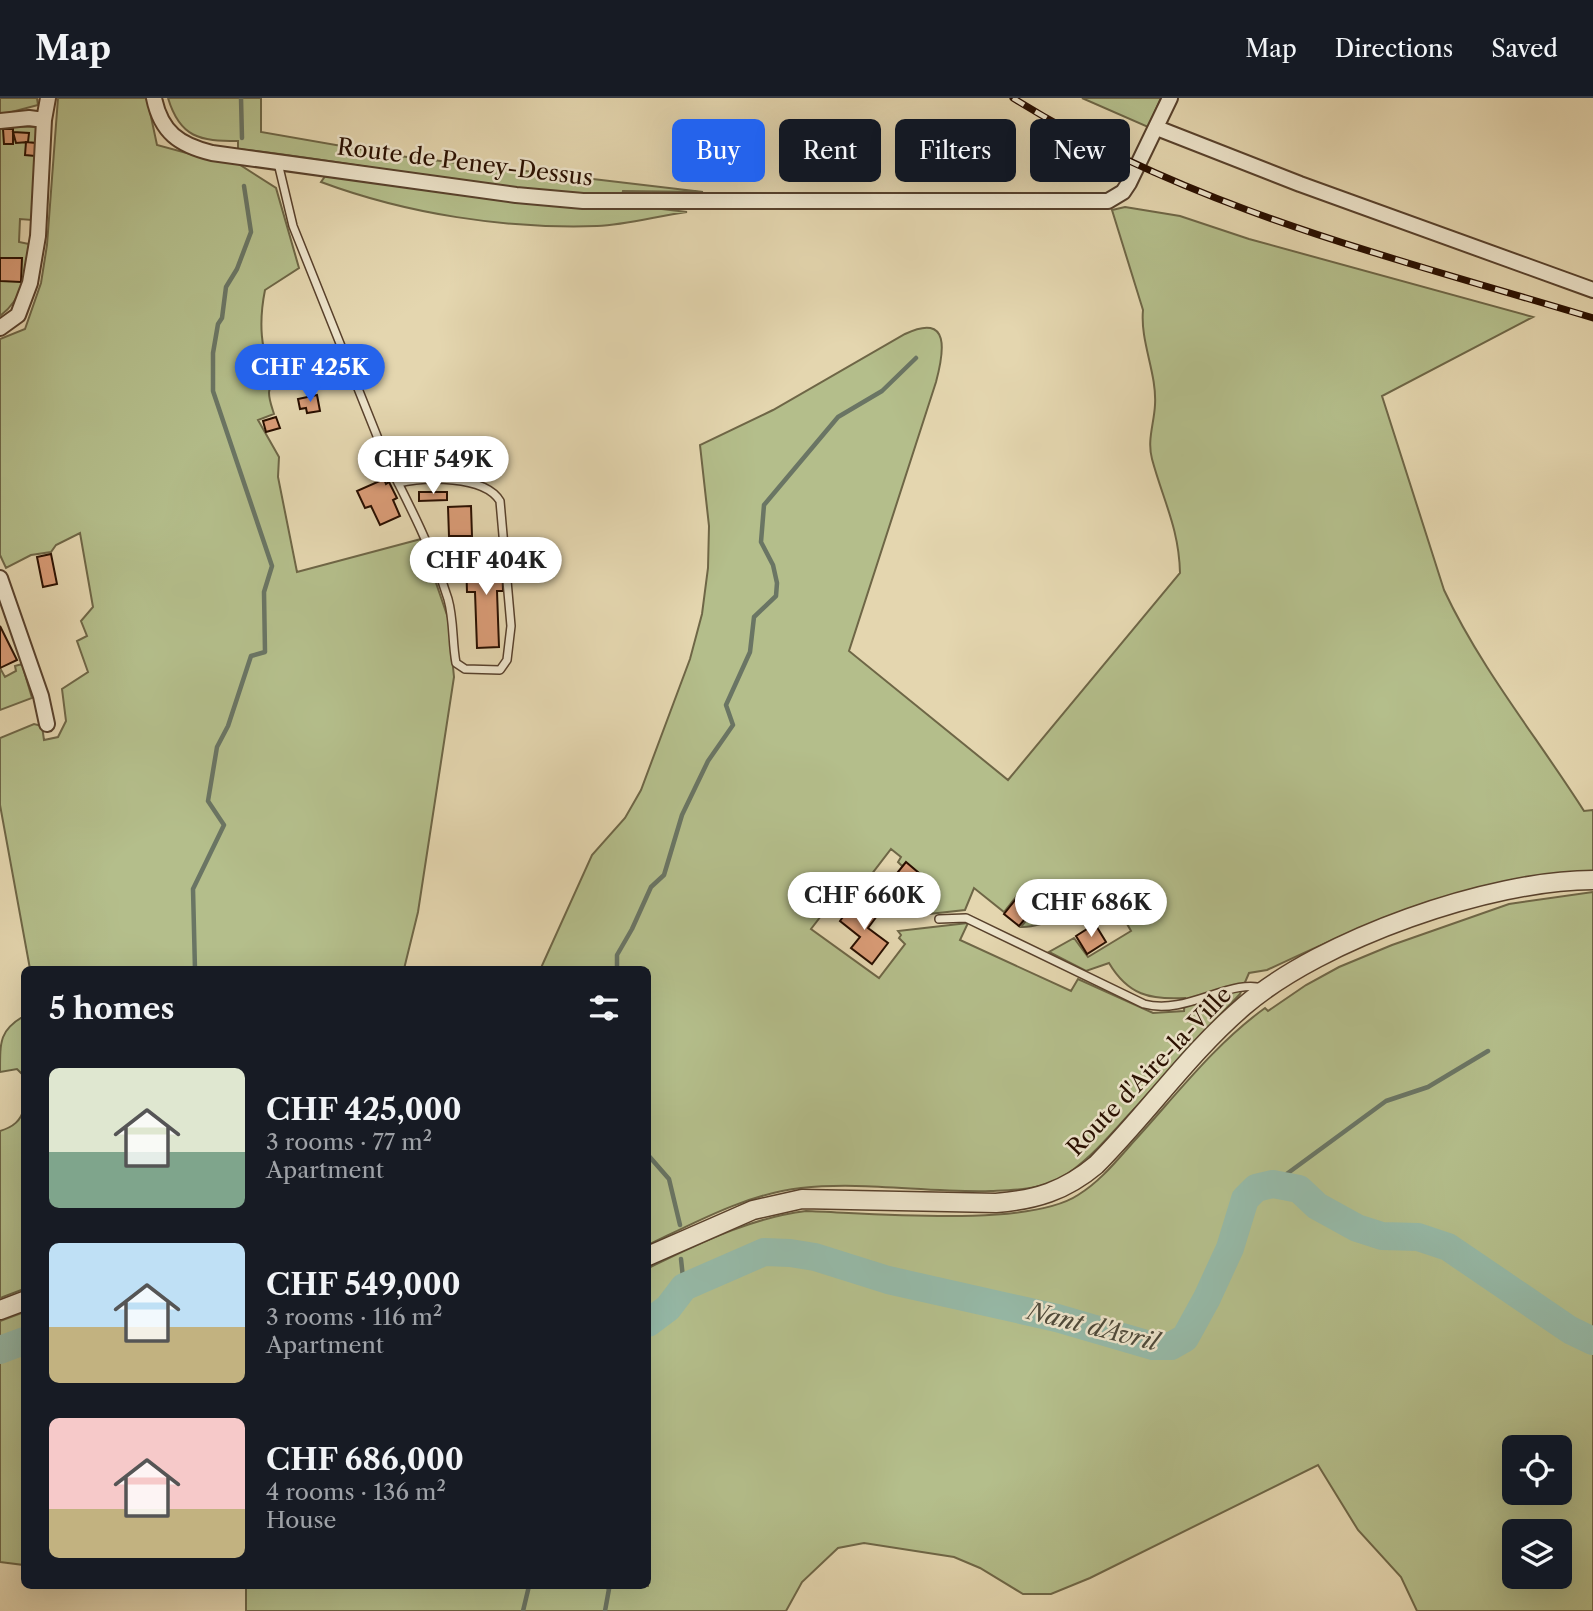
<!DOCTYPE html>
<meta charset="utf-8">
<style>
:root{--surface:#171b24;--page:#20242c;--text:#f1f3f6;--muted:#9ea1a6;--line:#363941;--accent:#2563eb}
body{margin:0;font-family:"Libre Caslon Text",serif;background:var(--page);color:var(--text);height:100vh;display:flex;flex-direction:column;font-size:26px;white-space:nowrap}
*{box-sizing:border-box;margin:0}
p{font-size:23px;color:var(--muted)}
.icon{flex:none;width:38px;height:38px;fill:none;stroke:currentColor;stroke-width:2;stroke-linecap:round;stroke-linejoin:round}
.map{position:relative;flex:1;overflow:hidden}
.details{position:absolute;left:21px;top:868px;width:630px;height:623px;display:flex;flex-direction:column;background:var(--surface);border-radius:10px;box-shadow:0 7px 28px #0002}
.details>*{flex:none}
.guide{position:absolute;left:672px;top:21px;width:665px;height:63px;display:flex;gap:14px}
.tools{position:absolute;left:1502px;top:1337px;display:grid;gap:14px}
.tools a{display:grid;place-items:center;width:70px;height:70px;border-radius:10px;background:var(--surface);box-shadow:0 7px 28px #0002;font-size:35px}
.price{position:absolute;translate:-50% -60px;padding:0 16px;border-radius:24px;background:#fff;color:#222;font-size:23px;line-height:46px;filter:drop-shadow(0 2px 4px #0008)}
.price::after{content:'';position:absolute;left:50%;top:42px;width:21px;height:16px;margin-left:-10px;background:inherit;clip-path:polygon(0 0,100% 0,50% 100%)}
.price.selected{background:var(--accent);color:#fff}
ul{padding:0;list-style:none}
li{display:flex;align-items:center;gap:21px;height:175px;padding:0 28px}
li span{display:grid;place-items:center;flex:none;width:196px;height:140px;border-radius:10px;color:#555}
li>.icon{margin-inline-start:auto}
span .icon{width:84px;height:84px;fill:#fffc;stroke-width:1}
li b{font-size:30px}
h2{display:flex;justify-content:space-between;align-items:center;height:84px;padding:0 28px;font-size:30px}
.pill{padding:0 24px;border-radius:10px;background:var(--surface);box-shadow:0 7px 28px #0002;font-size:24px;line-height:63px}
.pill.selected{background:var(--accent);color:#fff}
header{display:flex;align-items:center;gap:42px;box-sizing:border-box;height:98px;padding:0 35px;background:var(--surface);border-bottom:2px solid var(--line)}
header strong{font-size:33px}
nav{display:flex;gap:38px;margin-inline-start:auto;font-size:24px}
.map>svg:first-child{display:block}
</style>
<header>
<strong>Map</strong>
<nav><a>Map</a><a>Directions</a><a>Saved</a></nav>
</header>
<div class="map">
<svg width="1593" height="1513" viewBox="0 0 1593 1513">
<rect width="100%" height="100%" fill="#e4d6af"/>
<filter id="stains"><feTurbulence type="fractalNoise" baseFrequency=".00286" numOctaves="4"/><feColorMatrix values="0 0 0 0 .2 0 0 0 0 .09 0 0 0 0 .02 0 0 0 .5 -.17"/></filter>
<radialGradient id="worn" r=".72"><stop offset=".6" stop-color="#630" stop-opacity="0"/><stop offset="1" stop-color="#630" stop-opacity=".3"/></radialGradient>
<path fill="#b4be8b" stroke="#6e6646" stroke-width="2" fill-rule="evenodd" d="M0 0H37L38 7 0 17Z
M58 0H147L157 47 216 63 237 65 276 90 299 170 265 192C260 217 257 260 279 278 264 290 269 300 274 316L258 322 279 359 278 379 297 474 421 441 448 520 454 579 418 814 404 871H30L0 707V640L34 626 42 628 44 642 58 639 66 623 62 591 88 574 77 543 87 538 81 523 93 509 80 435 56 447 51 454 31 457 6 470 0 457V241L25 231 41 185 47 147Z
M168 0H261V34L399 58 703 94 623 93 622 98C493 95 366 65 238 51V43C200 43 180 40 168 0Z
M1082 0H1161L1148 29Z
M0 28 37 29 32 122 20 121 19 144 29 146C27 174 24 200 0 218V183L21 160H0Z
M326 77 645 109 687 114C657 118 627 127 597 128 505 131 407 116 321 84Z
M1125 109 1180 118 1249 141 1533 219 1382 298 1444 492C1481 571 1537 639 1584 713L1593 712V773C1468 780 1378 820 1267 872L1249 875 1240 896C1205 933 1170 971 1136 1009 1112 1034 1089 1064 1059 1081 1038 1092 1014 1092 991 1093 928 1095 864 1083 801 1090 747 1096 696 1124 648 1147V872H540L592 757 625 720 641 692 690 561 702 516 708 470 709 428 700 347 773 312 905 236C951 214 944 254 936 284L849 553 1008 682 1180 475C1179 430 1163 402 1152 361 1147 342 1154 326 1155 307 1157 275 1140 244 1143 212L1112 112ZM891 751 901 759 898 764 902 768 906 765 926 781 900 818 902 819 965 812 974 790 1004 814 1016 799 1033 814 1021 829C1047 830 1085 806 1108 792L1131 833 1088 859 1074 840 1049 854 1086 873 1109 865C1128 897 1150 902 1185 900L1184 913 1153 915 1078 881 1071 893 960 842 968 825 898 833 901 837 899 840 905 846 879 880 811 831 845 787 877 813 891 792 884 786 879 791 868 781Z
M22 566 32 600 0 612V570L5 579 16 573 15 568Z
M1593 794V1513H1417L1401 1479 1358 1432 1318 1367 1090 1480 1051 1496H1023L980 1470 954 1459 864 1445 838 1450 802 1484 786 1513H246V1488H648V1170C699 1146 749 1120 806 1113 870 1115 1028 1130 1078 1097 1101 1083 1118 1061 1135 1042 1177 996 1215 946 1265 910L1268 913 1306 887 1339 869 1392 847 1509 806ZM1559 1349V1395H1514V1349ZM1559 1433V1479H1514V1433Z
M24 918V978L17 971 0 974C0 942 0 932 24 918Z
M24 1010V1191L0 1200V1033C13 1029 21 1023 24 1010Z
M24 1214V1467L0 1464V1223Z"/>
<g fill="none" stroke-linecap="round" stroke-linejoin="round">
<path stroke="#6a7564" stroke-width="4.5" d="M241 0 242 40
M195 872 193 791 224 727 208 703 217 649 228 628 251 558 265 554 264 494 272 468 213 293V255L218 226 222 220 226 189 237 171 251 134 244 88
M617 872V857L632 831 651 789 664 777 682 717 708 663 733 627 726 607 750 554 754 519 776 498 777 485 773 467 761 444 764 407 838 319 882 293 916 260
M648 1057 669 1081 680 1127
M1273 1086 1386 1003 1428 989 1488 953
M681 1161 684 1189
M523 1513 529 1488
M605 1513 609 1491 606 1488"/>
<path stroke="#96b9a7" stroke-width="28" d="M648 1225 668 1210 684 1189 764 1154 790 1155 815 1159 888 1182 1057 1220 1153 1248H1171L1185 1240 1207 1200 1230 1150 1245 1101 1256 1090 1273 1086 1299 1091 1317 1108 1357 1130 1382 1138 1418 1139 1448 1149 1570 1232 1593 1243
M0 1252 24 1243"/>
</g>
<path fill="#da9c77" stroke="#290f00" stroke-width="2" d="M3 31H13V46H4Z
M13 34 29 35 28 44 16 45Z
M26 44 36 45 35 58 25 57Z
M0 160H22L21 184 0 183Z
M317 297 320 313 307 315 306 310 300 311 298 301Z
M276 319 280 330 266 334 263 323Z
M384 381 386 386 389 384 397 400 393 402 400 418 380 427 371 408 365 410 357 393Z
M419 394H447V402L419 403Z
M471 408 472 438H449L448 409Z
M51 456 57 486 43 489 37 459Z
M502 458 503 493H497L499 549 477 550 475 494H467L466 459Z
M0 528 17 562 0 570Z
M906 764 926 781 910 802 889 785Z
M856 801 877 818 868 830 888 845 872 866 851 850 860 839 840 823Z
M1016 801 1031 814 1019 828 1004 816Z
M1095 826 1106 844 1087 856 1076 838Z"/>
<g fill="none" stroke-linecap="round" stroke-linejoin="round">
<g stroke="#58412c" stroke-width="10">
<path id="service" d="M278 65 293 128 387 363C410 408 433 453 448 501 454 522 452 544 456 565L465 571 500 572 507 562 511 528 500 403C484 377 425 379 398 385
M939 821 966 820 1144 906C1187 918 1232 878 1266 891"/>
</g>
<g stroke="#58412c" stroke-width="18">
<path id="minor" d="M154 0C161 34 179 47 212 55L516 97 583 103H1108L1123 94 1129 85 1170 0
M0 23 29 20 44 22
M1157 30 1300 86 1593 192
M0 230 18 217 30 185 38 138 44 22 48 0
M0 480 41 598 47 626"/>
</g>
<g stroke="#58412c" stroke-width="21">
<path id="tertiary" d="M648 1158 753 1112 802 1101 996 1105C1035 1102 1065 1093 1096 1067 1147 1016 1189 955 1244 908 1322 841 1490 782 1593 782
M0 1212 24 1203"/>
</g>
<use href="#service" stroke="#ede4cb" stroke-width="7"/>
<use href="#minor" stroke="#ede4cb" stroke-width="14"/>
<use href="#tertiary" stroke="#ede4cb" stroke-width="18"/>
<g stroke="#290f00" stroke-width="7">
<path id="rail" d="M1013 0C1190 111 1396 160 1593 220"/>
</g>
<use href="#rail" stroke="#ede4cb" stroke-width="4.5" stroke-dasharray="13" stroke-linecap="butt"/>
</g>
<g text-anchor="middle" stroke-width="5" stroke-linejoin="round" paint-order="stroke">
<g font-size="23" fill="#290f00" stroke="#ede4cb">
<text transform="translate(465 64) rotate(7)" y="8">Route de Peney-Dessus</text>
<text transform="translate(1149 973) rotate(-46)" y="8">Route d'Aire-la-Ville</text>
</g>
<g font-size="24" font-style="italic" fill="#4f4a3a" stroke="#ede4cb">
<text transform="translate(1093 1229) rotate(14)" y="8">Nant d'Avril</text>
</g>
</g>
<rect width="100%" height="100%" filter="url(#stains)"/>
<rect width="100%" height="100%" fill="url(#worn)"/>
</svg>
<div class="tools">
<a><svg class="icon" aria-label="locate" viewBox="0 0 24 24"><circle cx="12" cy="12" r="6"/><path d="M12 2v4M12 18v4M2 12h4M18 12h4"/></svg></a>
<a><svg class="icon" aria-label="layers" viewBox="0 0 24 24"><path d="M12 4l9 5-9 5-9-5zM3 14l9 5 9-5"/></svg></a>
</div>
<b class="price selected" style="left:310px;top:306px">CHF 425K</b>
<b class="price" style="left:433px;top:398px">CHF 549K</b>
<b class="price" style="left:486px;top:499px">CHF 404K</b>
<b class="price" style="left:864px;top:834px">CHF 660K</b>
<b class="price" style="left:1091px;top:841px">CHF 686K</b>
<div class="guide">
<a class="pill selected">Buy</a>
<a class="pill">Rent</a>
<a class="pill">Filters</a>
<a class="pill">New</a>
</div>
<section class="details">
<h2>5 homes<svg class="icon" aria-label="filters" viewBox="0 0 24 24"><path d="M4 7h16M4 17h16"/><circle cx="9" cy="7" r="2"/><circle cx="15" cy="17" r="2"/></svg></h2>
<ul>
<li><span style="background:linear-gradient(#dfe7d0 60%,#7fa58c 0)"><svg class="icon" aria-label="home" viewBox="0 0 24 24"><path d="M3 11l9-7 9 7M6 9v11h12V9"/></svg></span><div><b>CHF 425,000</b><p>3 rooms · 77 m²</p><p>Apartment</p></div></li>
<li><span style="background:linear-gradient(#bfe0f5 60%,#c2b280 0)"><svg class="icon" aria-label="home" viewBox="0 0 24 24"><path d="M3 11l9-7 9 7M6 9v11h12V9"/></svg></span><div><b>CHF 549,000</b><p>3 rooms · 116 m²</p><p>Apartment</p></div></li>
<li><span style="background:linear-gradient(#f6c9c9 65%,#c2b280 0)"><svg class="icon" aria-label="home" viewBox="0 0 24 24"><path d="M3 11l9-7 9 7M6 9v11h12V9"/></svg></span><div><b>CHF 686,000</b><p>4 rooms · 136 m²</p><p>House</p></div></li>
</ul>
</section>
</div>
